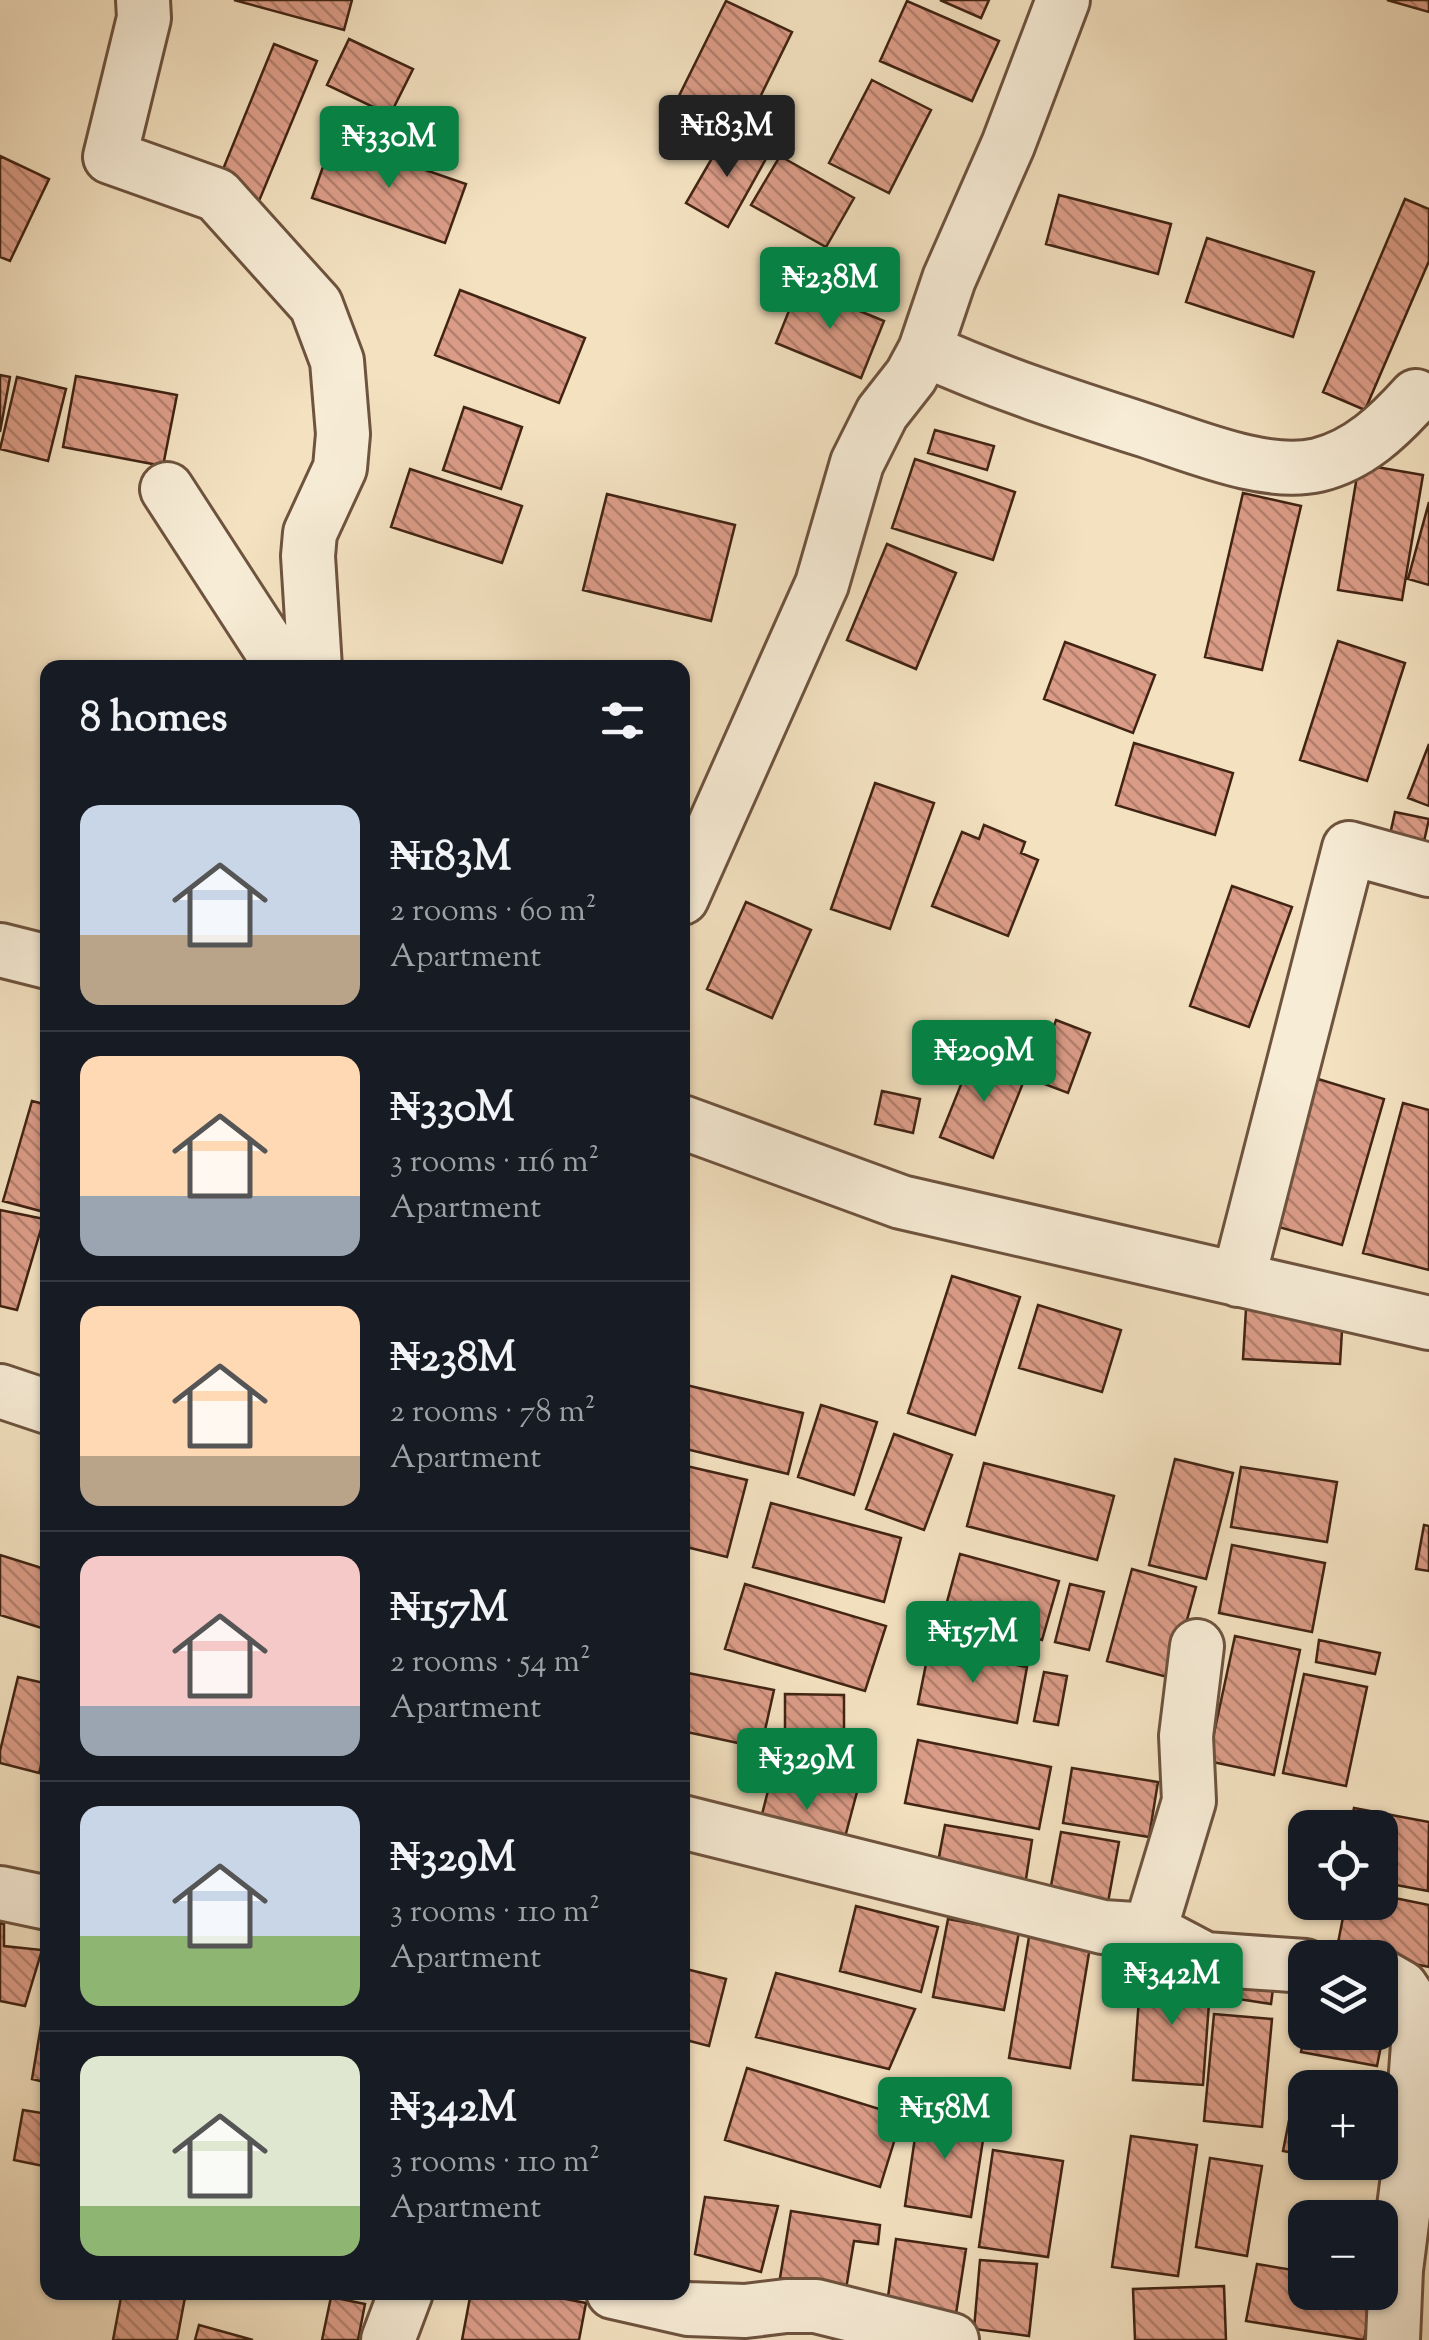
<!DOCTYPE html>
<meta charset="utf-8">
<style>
:root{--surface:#171b24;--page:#20242c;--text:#f1f3f6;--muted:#9ea1a6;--line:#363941;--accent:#0b8043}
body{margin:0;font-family:"Sorts Mill Goudy",serif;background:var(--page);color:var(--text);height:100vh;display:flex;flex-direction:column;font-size:38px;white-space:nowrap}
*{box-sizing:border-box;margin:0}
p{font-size:32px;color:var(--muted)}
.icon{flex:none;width:55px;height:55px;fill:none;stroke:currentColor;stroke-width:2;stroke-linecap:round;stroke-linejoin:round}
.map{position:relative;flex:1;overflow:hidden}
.panel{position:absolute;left:40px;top:660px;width:650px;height:1640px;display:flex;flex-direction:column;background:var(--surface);border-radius:20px;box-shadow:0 2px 8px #0004}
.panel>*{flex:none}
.buttons{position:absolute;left:1288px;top:1810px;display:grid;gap:20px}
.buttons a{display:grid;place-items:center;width:110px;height:110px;border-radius:20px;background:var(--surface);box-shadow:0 2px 8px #0004;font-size:50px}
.price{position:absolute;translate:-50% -85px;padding:0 22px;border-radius:10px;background:var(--accent);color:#fff;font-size:32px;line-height:65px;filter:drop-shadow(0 2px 5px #0008)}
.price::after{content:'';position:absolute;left:50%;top:60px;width:30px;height:22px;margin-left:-15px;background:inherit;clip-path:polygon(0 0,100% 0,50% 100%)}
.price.current{background:#222;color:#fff}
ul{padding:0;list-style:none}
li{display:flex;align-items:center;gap:30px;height:250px;padding:0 40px}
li+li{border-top:2px solid var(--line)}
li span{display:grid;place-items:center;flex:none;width:280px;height:200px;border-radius:20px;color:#555}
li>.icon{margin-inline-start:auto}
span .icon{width:120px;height:120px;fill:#fffc;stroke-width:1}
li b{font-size:42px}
h2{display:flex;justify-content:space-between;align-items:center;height:120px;padding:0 40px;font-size:42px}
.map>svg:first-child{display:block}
</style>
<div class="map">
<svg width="1429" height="2340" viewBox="0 0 1429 2340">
<defs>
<pattern id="building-back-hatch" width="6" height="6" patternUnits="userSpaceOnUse" patternTransform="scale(2.5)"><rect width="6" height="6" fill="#db9c87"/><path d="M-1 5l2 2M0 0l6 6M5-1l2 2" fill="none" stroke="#b37f6d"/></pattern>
</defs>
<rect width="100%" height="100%" fill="#f3e1c0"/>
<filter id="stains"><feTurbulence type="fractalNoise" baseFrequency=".002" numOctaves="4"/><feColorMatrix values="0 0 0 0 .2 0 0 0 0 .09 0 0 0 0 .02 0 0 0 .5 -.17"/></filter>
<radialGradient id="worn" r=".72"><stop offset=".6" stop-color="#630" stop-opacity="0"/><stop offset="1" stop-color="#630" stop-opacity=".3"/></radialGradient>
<path fill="url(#building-back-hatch)" stroke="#412413" stroke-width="2.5" d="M234 0H352L344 30Z
M940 0H989L981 18Z
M1387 0H1429V12Z
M726 1 792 32 742 134 676 102Z
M907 1 999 41 972 101 880 61Z
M349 39 413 69 390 115 327 85Z
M274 44 317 61 259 201 217 184Z
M872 80 931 110 889 193 829 163Z
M726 134 767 157 728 227 686 203Z
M333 138 466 184 445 243 312 198Z
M0 156 49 179 10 261 0 257Z
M780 156 854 198 826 247 751 205Z
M1059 195 1171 224 1158 274 1046 244Z
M1405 199 1429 209V261L1365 410 1323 392Z
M1207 238 1314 272 1293 337 1186 302Z
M799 286 884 321 861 378 776 343Z
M460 290 585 338 559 403 435 355Z
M0 375 10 377 0 432Z
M76 376 177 395 163 466 63 447Z
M17 377 66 389 48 461 0 449Z
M464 407 522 427 501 489 443 470Z
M935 430 994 446 987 470 928 453Z
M915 459 1015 492 993 560 892 528Z
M1359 464 1423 475 1402 600 1338 590Z
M410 469 522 506 502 563 391 527Z
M1243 493 1301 506 1262 670 1205 657Z
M607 494 735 525 711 621 583 590Z
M1429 502V585L1408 579Z
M887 544 956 573 916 669 847 640Z
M1338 641 1405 663 1367 781 1300 760Z
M1065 642 1155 675 1133 733 1044 699Z
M1134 743 1233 773 1215 835 1116 805Z
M1429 744V806L1408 798Z
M875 783 934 803 890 929 831 909Z
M1395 812 1429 819 1423 846 1389 839Z
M984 825 1025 842 1021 853 1038 860 1008 936 932 906 962 832 979 839Z
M1232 886 1292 907 1249 1027 1190 1006Z
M746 902 811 930 772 1018 707 989Z
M1056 1020 1090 1033 1068 1093 1034 1080Z
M974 1052 1027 1073 993 1158 940 1137Z
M1318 1079 1384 1099 1342 1245 1275 1226Z
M882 1091 920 1099 913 1133 875 1124Z
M32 1101 48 1105V1213L3 1201Z
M1403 1103 1429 1110V1270L1363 1253Z
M0 1210 44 1219 17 1310 0 1306Z
M952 1276 1020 1297 975 1435 908 1413Z
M1038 1305 1121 1330 1102 1392 1019 1368Z
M1246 1309 1343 1314 1340 1364 1243 1359Z
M682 1384 803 1413 788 1474 682 1448Z
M821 1405 877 1422 854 1495 798 1477Z
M894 1434 952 1455 924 1530 866 1509Z
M1175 1459 1233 1473 1206 1579 1149 1565Z
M984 1463 1114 1496 1097 1560 967 1526Z
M682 1465 747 1480 727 1557 682 1546Z
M1241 1467 1337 1482 1327 1542 1231 1527Z
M771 1503 901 1538 884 1602 753 1567Z
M1424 1525 1429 1526V1571L1416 1569Z
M1232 1545 1325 1563 1312 1632 1219 1613Z
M960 1554 1059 1581 1042 1640 944 1613Z
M0 1555 48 1570V1630L0 1615Z
M1132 1569 1196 1587 1171 1678 1107 1661Z
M745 1584 886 1626 865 1691 725 1649Z
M1070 1584 1104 1592 1089 1650 1055 1642Z
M1235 1636 1300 1650 1274 1775 1208 1761Z
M1319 1640 1380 1653 1375 1674 1316 1662Z
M929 1649 1027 1667 1017 1723 918 1704Z
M1044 1672 1067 1676 1058 1725 1034 1721Z
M688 1673 774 1690 761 1748 682 1731V1700Z
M1304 1674 1367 1687 1346 1786 1283 1773Z
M18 1677 48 1684V1738L39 1773 0 1763V1751Z
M785 1694 844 1695V1742H785Z
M918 1740 1051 1767 1039 1829 905 1803Z
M1072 1768 1158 1782 1149 1837 1063 1823Z
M773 1771 857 1792 840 1856 757 1834Z
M1354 1808 1429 1822 1428 1891 1380 1882V1828H1350Z
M945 1825 1032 1840 1024 1892 935 1878Z
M1061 1832 1119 1842 1106 1913 1048 1902Z
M1380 1895 1429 1905V1967L1337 1948 1346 1902H1380Z
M856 1906 938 1927 921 1992 840 1971Z
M948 1919 1019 1932 1004 2010 933 1997Z
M0 1923 4 1924V1946L42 1950 25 2006 0 2001Z
M1029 1937 1090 1947 1070 2068 1009 2058Z
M682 1968 726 1979 709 2046 682 2039Z
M1141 1971 1211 1976 1203 2085 1133 2080Z
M776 1973 915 2009 889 2069 756 2037Z
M1223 1973 1274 1981 1271 2004 1219 1996Z
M48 1984V2083L32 2079Z
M1380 1993 1391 1995 1377 2066 1301 2052 1305 2032H1380Z
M1214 2014 1272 2019 1262 2127 1204 2121Z
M747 2068 902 2116 880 2187 725 2140Z
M1296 2085 1308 2088H1305V2155L1283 2151Z
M920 2103 986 2121 971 2217 905 2206Z
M23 2110 48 2114V2167L14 2160Z
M1131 2136 1197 2145 1178 2276 1112 2267Z
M993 2150 1063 2161 1048 2257 979 2247Z
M1210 2158 1262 2166 1247 2256 1196 2247Z
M705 2197 778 2206 761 2272 695 2254Z
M791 2211 880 2225 878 2244 854 2241 846 2289 780 2278Z
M896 2239 966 2249 956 2314 887 2304Z
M980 2260 1037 2264 1029 2336 974 2329Z
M1257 2264 1305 2272V2292H1373L1364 2340 1246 2321Z
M1224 2286 1226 2340H1135L1133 2289Z
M122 2292H186L177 2340H113Z
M471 2292H530L586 2303 579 2340H462Z
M331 2297 365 2304 358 2340H322Z
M199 2325 253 2340H195Z"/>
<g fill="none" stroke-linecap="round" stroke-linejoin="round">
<g stroke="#6e533e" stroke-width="58">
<path id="minor" d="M143 0 144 18 110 157 217 195 316 305 337 361 343 434 340 468 310 533 308 556 315 668
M925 350C998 383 1072 407 1147 431 1196 447 1267 477 1318 465 1359 455 1389 426 1416 396
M167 489 283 668
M682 898 822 584 857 463 882 413 911 376 925 350 949 279 1008 145 1063 0
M0 950 48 962
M682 1122 901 1202 1429 1323
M1238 1280 1349 848 1429 870
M0 1391 48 1407
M682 1822 1103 1927 1150 1930 1205 1959 1305 1966
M0 1893 48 1903
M1150 1930 1189 1801 1186 1736 1197 1646
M1380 1975 1401 1987 1414 2006 1419 2031 1409 2168 1396 2270 1393 2340
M613 2292 688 2309 745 2311 786 2306H816L952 2340
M388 2340 406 2292"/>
</g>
<use href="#minor" stroke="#f7ecd6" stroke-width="52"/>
</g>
<rect width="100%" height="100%" filter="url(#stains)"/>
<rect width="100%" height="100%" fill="url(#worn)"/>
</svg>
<div class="buttons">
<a><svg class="icon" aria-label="locate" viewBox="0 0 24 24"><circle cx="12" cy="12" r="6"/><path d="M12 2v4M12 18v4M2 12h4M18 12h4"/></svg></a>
<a><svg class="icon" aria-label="layers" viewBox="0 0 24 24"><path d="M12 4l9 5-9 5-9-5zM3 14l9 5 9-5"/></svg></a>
<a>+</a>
<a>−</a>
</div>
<b class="price current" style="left:727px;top:180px">₦183M</b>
<b class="price" style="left:389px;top:191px">₦330M</b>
<b class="price" style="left:830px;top:332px">₦238M</b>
<b class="price" style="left:984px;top:1105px">₦209M</b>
<b class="price" style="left:973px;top:1686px">₦157M</b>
<b class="price" style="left:807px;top:1813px">₦329M</b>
<b class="price" style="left:1172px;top:2028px">₦342M</b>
<b class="price" style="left:945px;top:2162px">₦158M</b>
<section class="panel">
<h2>8 homes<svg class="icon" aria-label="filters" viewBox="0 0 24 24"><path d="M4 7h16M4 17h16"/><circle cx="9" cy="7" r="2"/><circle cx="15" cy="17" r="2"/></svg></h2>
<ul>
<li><span style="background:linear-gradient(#c9d6e8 65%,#b9a48a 0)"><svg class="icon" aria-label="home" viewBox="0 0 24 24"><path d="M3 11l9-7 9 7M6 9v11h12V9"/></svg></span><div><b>₦183M</b><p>2 rooms · 60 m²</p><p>Apartment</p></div></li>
<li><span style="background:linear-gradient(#ffd9b3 70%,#9aa5b1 0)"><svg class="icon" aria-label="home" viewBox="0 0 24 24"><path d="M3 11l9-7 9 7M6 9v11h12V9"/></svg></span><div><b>₦330M</b><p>3 rooms · 116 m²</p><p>Apartment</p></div></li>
<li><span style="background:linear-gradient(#ffd9b3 75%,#b9a48a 0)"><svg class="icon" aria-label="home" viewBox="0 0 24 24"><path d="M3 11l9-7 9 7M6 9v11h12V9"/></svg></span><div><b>₦238M</b><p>2 rooms · 78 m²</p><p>Apartment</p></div></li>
<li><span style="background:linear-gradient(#f6c9c9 75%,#9aa5b1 0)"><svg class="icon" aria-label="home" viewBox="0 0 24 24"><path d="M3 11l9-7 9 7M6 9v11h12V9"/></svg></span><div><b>₦157M</b><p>2 rooms · 54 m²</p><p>Apartment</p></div></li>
<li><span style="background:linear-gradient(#c9d6e8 65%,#8fb573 0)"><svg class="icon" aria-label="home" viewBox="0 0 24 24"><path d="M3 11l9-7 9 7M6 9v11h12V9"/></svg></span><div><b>₦329M</b><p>3 rooms · 110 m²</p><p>Apartment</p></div></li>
<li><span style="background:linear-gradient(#dfe7d0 75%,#8fb573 0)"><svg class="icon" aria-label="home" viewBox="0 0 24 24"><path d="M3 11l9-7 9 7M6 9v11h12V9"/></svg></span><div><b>₦342M</b><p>3 rooms · 110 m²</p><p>Apartment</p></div></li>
</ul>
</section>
</div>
